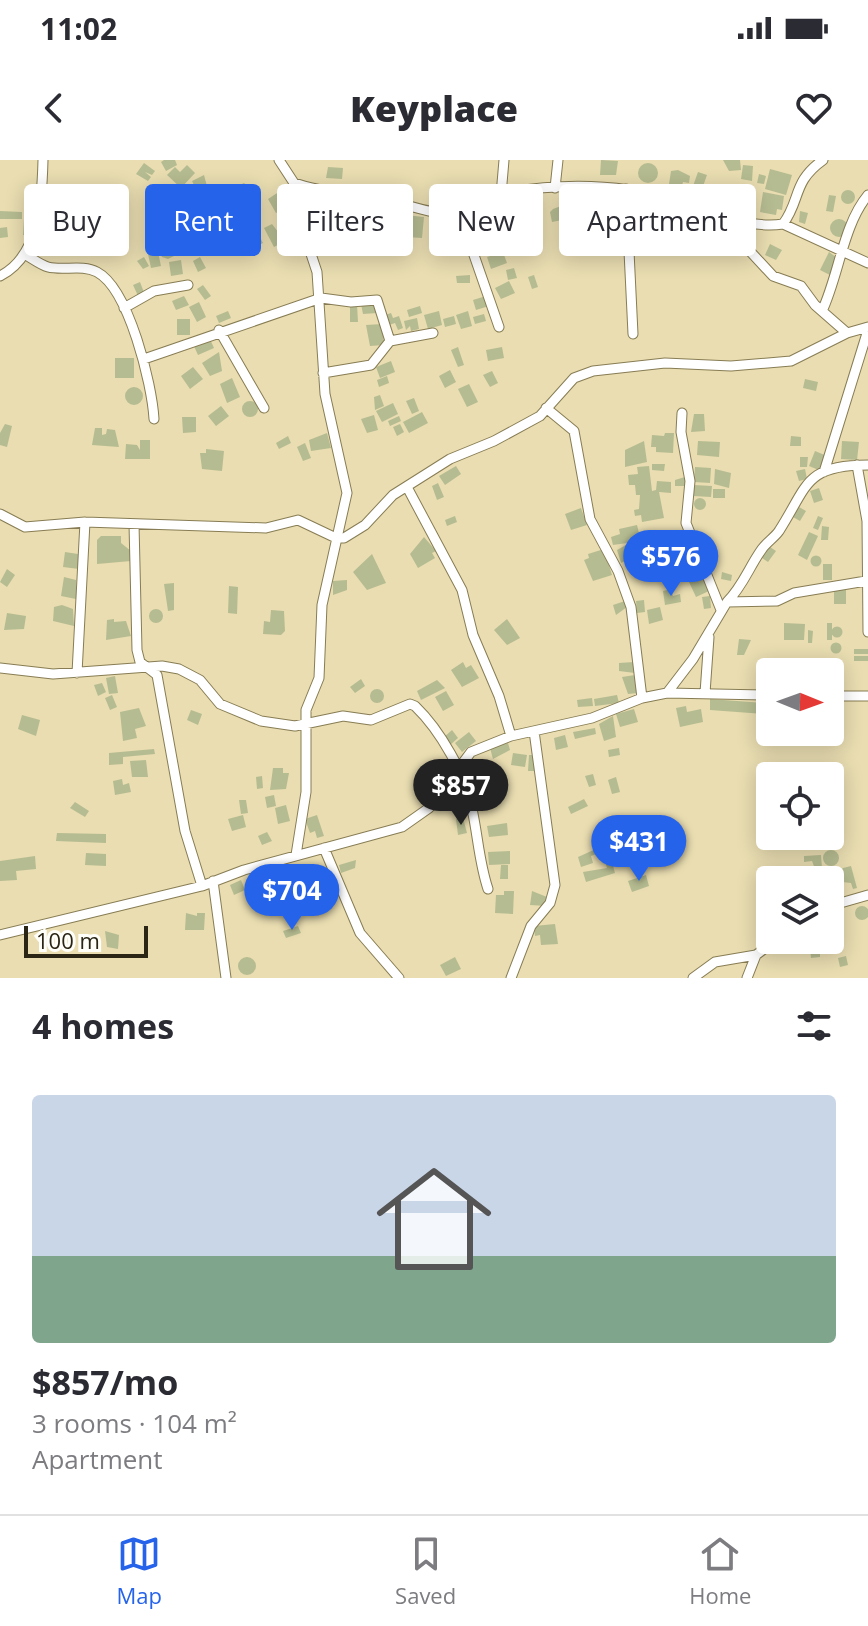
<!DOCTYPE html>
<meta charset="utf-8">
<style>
:root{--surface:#fff;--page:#f2f2f3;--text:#2b2b33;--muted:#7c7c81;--line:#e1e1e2;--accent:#2563eb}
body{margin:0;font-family:"Open Sans",sans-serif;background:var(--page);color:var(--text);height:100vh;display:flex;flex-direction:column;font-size:30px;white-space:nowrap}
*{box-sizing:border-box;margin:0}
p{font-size:26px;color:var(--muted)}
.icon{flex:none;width:44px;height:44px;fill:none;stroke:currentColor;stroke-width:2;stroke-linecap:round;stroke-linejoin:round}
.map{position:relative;height:818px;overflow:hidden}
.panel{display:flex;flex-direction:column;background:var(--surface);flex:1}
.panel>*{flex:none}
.hud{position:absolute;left:24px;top:24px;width:820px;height:72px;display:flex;gap:16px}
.needle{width:52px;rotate:91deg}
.fabs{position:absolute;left:756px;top:498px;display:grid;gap:16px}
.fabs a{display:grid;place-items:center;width:88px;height:88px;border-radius:8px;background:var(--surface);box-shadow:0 4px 20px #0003;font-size:40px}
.scale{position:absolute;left:24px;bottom:20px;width:124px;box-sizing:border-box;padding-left:8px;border:4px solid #2a2514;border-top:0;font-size:22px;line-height:28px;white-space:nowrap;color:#2a2514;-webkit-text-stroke:6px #fffef9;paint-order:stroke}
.price{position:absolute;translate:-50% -68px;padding:0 18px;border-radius:28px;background:var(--accent);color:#fff;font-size:26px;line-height:52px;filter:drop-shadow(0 2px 4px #0008)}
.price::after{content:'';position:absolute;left:50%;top:48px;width:24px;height:18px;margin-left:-12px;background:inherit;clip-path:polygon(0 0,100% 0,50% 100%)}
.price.active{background:#222;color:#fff}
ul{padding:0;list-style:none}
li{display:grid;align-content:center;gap:16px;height:424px;padding:0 32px}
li+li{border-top:2px solid var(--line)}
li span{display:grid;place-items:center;height:248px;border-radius:8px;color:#555}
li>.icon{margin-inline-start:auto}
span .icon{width:144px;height:144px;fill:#fffc;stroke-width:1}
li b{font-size:34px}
h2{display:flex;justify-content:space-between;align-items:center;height:96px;padding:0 32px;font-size:34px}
.pill{padding:0 28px;border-radius:8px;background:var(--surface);box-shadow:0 4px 20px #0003;font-size:28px;line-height:72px}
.pill.active{background:var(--accent);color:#fff}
.status{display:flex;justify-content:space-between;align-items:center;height:56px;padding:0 40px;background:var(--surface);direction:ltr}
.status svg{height:22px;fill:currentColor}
header{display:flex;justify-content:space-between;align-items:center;height:104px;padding:0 32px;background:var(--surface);font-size:36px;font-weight:800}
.tabs{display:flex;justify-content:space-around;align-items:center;height:112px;border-top:2px solid var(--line);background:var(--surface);font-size:22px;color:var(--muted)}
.tabs a{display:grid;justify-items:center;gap:4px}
.tabs .active{color:var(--accent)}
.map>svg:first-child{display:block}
</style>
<div class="status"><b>11:02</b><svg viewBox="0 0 49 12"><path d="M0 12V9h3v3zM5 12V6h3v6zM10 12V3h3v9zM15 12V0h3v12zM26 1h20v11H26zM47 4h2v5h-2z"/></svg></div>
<header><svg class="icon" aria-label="back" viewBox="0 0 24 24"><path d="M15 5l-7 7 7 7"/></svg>Keyplace<svg class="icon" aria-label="heart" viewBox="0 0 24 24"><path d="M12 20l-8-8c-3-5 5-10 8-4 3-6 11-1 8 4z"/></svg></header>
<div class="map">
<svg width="868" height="818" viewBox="0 0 868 818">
<rect width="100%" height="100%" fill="#e9ddb1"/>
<path fill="#b6bc91" d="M164 0H175L177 5 166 11 161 2Z
M601 0 618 1 616 15H600Z
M723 0H740L741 10 729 11Z
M144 3 155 11 152 15 145 12 151 17 148 21 136 14Z
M638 13a10 10 0 1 1 20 0a10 10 0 1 1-20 0Z
M187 5 195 13 181 28 167 15 175 7 180 12Z
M743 5 753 6 752 21 741 19Z
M328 7 343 8 342 19 326 18Z
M770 9 792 15 786 35 765 29Z
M678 10 690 16 689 23 683 22 682 26 669 24 671 11Z
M698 12 707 15 702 29 693 26Z
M759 14 766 16 764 24 757 23Z
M204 15 208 30 199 35 192 21Z
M244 23 252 29 243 35 240 30 226 38 223 33Z
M288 26 296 42 276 53 268 39Z
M841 37a7 7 0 1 1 14 0a7 7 0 1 1-14 0Z
M743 30 756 32 754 44 741 42Z
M763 32 784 36 782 50 777 49 776 55 760 52Z
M251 33 257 43 250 47 257 58 245 64 234 43Z
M829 35 836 36 833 52 826 51Z
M569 43 572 58 552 62 550 52 553 49Z
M664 44 673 48 670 56 661 52Z
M224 48 236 68 224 75 212 55Z
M0 51 22 52V59H0Z
M800 51 808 53 805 64 799 62Z
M405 55 424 57 422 78 407 77Z
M692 57 704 59 706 63 704 75 697 74 696 82 687 80 688 73 682 72 684 58Z
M24 59 32 60 31 76 23 75Z
M830 68a9 9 0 1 1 18 0a9 9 0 1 1-18 0Z
M214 61 218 78 207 81 203 64Z
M660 63 668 65 665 77 658 75Z
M272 64 285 81 274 87 264 68Z
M7 67 8 77 0 78V68Z
M316.5 74a4.5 4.5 0 1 1 9 0a4.5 4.5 0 1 1-9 0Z
M256 70 263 83 251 89 244 76Z
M369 70H379V84H363Z
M672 73 682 75 681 82 665 80 666 75Z
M229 85a9 9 0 1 1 18 0a9 9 0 1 1-18 0Z
M222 77 227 90 215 95 210 82Z
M168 79 176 95 168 99 162 97 156 85Z
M770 84 782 90 776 100 765 95Z
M158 92 161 106 151 108 148 94Z
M503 92 507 103 491 109 487 97Z
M829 92 840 100 830 115 820 110Z
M144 97 149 106 143 109 137 101Z
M200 97 206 108 198 112 193 101Z
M181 100 183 114 171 116 169 102Z
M514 108 517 118 508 120 506 110Z
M470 115V123H457L456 116Z
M534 115 538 127 532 129 528 117Z
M509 121 515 133 501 139 495 128Z
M140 122 145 135 139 138 133 125Z
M203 125 211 136 205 140 197 129Z
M184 136 189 145 176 150 172 141Z
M486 136 489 146 476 150 473 140Z
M199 142 206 157 197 162 189 147Z
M375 142 377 153 363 154 361 144Z
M350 144H357L358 162H350Z
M420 146 422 153 409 157 407 150Z
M228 151 231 158 219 163 216 156Z
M439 151 442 165 428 169 424 155Z
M468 151 472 166 461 169 456 155Z
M391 153 393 158 399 156 403 168 398 170 395 163 386 166 382 156Z
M484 154 486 161 475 164 473 157Z
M454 156 456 164 445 167 443 159Z
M417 158 419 169 411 171 410 166 406 170 404 161Z
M177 159H190V175H177Z
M382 164 384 185 370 186 366 165Z
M209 177 214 188 198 195 193 184Z
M458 187 464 205 458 207 451 190Z
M502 187 504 198 488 201 486 190Z
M219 192 222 211 210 216 202 203Z
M115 198H134V218H115Z
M391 201 395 212 380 218 376 207Z
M193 207 203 219 190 229 181 216Z
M450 210 456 222 445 228 439 216Z
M492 211 498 223 490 227 483 215Z
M387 216 389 223 379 227 377 220Z
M232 218 240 237 227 243 220 224Z
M805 219 818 222 816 231 803 228Z
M469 224 478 242 467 247 458 229Z
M125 236a9 9 0 1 1 18 0a9 9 0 1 1-18 0Z
M380 235 384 246 375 250 374 237Z
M414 238 419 251 412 254 406 241Z
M242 249a8 8 0 1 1 16 0a8 8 0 1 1-16 0Z
M393 243 398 254 382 262 376 251Z
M221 246 229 256 216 266 208 256Z
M422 252 428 263 409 273 403 262Z
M694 254H704L705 271 691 272Z
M374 255 378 270 367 273 361 259Z
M399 256 401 261 390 266 388 261Z
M182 257H196V272L183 273Z
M5 264 12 266 7 287 0 285V273Z
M400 264 404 272 397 276 393 267Z
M95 268H102V275L106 274 107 269 115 270 119 287 92 285Z
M327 273 331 288 311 291 309 280Z
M665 273H674L673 293 656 292V287H651L652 275 664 276Z
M288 276 291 283 279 289 276 283Z
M791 276 801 277V286H790Z
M140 280H150V299H125L126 284 137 285 140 290Z
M644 281 647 302 625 307V290Z
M698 281 720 282 719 297 697 295Z
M842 281 859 282 857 300 841 299Z
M305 283 311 298 303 301 297 287Z
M206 289 224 291 222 311 202 309 200 293H206Z
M815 291 827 296 821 311 809 306Z
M800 297H808L807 307H800Z
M652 304H665L664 311 652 310Z
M456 306 461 314 445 325 439 316Z
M649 306 652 331 656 330 657 321 671 322V333L659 332 664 358 642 362 641 355 635 356 634 350 639 349 640 335H636L635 325H629L628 315 638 314 637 307Z
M695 307 711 308 710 323 694 322Z
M715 309 731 313 729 328 714 324Z
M805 309 807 319 799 321 796 311Z
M685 317 687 326H675V320Z
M438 323 444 337 437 340 432 326Z
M694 325 712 326 711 337 693 336Z
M819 328 823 340 814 343 810 331Z
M713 329H725V338H713Z
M694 344a6 6 0 1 1 12 0a6 6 0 1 1-12 0Z
M799 347 806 351 800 361 793 357Z
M581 348 587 365 571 370 565 354Z
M455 356 457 362 447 366 445 360Z
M818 356 823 358 818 370 813 368Z
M637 365 641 381 613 385 611 377 620 374 619 369Z
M822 366 829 367 828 380H821Z
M686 370 690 394 677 397 671 378Z
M809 372 818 376 807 400 798 395Z
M101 376H121V383L131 391V401L97 404V380Z
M424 377 436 391 432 393 435 398 418 408 410 394Z
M626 385 633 397 621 403 617 390Z
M770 387 776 391 768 402 762 398Z
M604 389 612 415 593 421 584 400 589 398 588 394Z
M65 392 78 394 79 409 63 407Z
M372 394 386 423 367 430 353 412Z
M810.5 401a5.5 5.5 0 1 1 11 0a5.5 5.5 0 1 1-11 0Z
M695 398 702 412 689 418 682 404Z
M646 399 651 416 635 417 631 403Z
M823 404H832V420H823Z
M7 409 15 415 7 427 0 422Z
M722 412 732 415 731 421 721 419Z
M702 416 709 431 696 437 689 422Z
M64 417 76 420V439L61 436Z
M347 420V430L333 435V421Z
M174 423V450L168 451 164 424Z
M229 426 238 427 237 454 228 453Z
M834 427H846V444H834Z
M671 429 673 436 680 434 681 442 665 445 663 431Z
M710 436 711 448 704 449 702 437Z
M644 440 645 452 637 453 636 441Z
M625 441 627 447 616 455 613 445Z
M62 445 73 449 74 466 53 461 54 447Z
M660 447 663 460 649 464 647 450Z
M149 456a7 7 0 1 1 14 0a7 7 0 1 1-14 0Z
M271 450 284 451 285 471 281 475 263 474 264 461 270 462Z
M7 453 26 456 24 469 4 470Z
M114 459V462L126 461 131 476 106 480 107 460Z
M507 459 520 478 507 485 494 470Z
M784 463 805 464 804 480H784Z
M827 463H832V480H827Z
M831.5 472a5.5 5.5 0 1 1 11 0a5.5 5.5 0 1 1-11 0Z
M808 470 813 471 812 483H808Z
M739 479 751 480 744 495H737Z
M830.5 488a5.5 5.5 0 1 1 11 0a5.5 5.5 0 1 1-11 0Z
M854 489H868V494H854Z
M854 496H868V501H854Z
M463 502 466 508 471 505 479 518 462 527 451 510Z
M634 502 635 513 619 511V503Z
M635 515 638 533 628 534 622 517Z
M115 516 118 533 109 534 106 518Z
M361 519 365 526 355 533 350 527Z
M437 520 445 528 421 540 417 531Z
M102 523 106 532 98 536 94 525Z
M370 536a7 7 0 1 1 14 0a7 7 0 1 1-14 0Z
M446 531 454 545 443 551 435 537Z
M112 535 117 547 110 550 105 538Z
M617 535 619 543 595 546 594 539Z
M592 538 593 546 578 547 577 540Z
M710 539 765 543V554L710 550Z
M686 546 687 552 701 549 703 562 680 567 676 548Z
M139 548 146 566 135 569 137 578 123 581 120 552Z
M634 549 638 562 620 567 616 554Z
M191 550 202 554 198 565 187 560Z
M22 555 40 560 36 576 18 569Z
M613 556 616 577 604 581 599 564Z
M595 568 596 574 575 579 573 572Z
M452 570 458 578 449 586 443 578Z
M469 572 476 581 462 592 455 583Z
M565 575 568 587 556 590 554 578Z
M508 583 510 590 493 599 490 588Z
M619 588 620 595 609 597 608 590Z
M154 589 155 594 123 597V604L109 605V593Z
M513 593 527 595 525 607 511 605Z
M529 595H535L534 611H528Z
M146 600 148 617H132L130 601Z
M273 608H283V613H289L286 629 270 630Z
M593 614 596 625 589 627 585 616Z
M262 616 263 628 257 629 256 617Z
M616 617 620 632 612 634 608 620Z
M122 619 123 625 129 623 131 632 115 635 113 621Z
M274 635 276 646 267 648 265 637Z
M584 639 588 646 571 654 568 647Z
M239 640H246L248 653 241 654Z
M75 642 89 651 85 657 70 648Z
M286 645 290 661 278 664 275 648Z
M243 655 246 667 232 671 228 659Z
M317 655 324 676 317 678 315 671 310 673 305 659Z
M463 658 467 673 458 675 456 659Z
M630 659 635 661 636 669 622 676 621 660Z
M507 663 508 675 489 677 487 666Z
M267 672 272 681 262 685 258 676Z
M57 673 106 674V683L56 681Z
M643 678 644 684 639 689 628 690 626 682Z
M607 684 615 713 586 722 583 712 607 708 602 692 591 696 593 703 581 707 578 697Z
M823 698a8 8 0 1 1 16 0a8 8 0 1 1-16 0Z
M510 691V704L489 705 488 692Z
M86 693 106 694V706L85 705Z
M821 695 822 708 815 709 812 701 804 702V696Z
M35 696 36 709 16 711 17 720 0 721V701Z
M356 700 355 708 341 713 339 705Z
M501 705H508V719H500Z
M851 706 857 728 853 729 851 723 842 722 839 709Z
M646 715 649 726 632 732 628 721Z
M241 720 245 730 234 735 230 725Z
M504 731H514L513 754 495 753 496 735H504Z
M532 731 547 737 546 746 530 745Z
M855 753a7 7 0 1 1 14 0a7 7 0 1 1-14 0Z
M186 753 197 756V753H205L204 770H185Z
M555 764 558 784 541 785 540 775 535 776 534 766Z
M298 766 301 773 286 778 283 771Z
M105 771 119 775 118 789 107 787Z
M810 788H820V797L811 798Z
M846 796 848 805 840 807 838 798Z
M455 797 461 809 446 816 440 805Z
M238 806a9 9 0 1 1 18 0a9 9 0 1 1-18 0Z"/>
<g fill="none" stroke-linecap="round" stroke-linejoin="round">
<g stroke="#877c53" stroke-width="11">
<path id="minor" d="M279 0 294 23 302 67 317 112 325 234 347 333 322 445 319 518 306 550V632L296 695
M294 23C326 34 358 34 390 41 409 45 430 54 450 53 468 53 484 38 501 34 542 26 588 24 629 30 680 37 735 71 783 64 801 40 792 22 823 0
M555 28 558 0
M626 29 633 174
M501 35 504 0
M459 52 499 167
M724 58 733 73 773 116 801 126 815 145 847 173
M783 64 868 103
M26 95C33 99 41 105 48 107 63 111 82 104 97 112 129 129 152 224 154 259
M0 116C40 96 42 40 43 0
M124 148 154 131 188 125
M822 151C839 115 843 65 868 35
M219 170 264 248
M144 199 321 138 351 142 377 140 390 181
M323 213 371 205 390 181 433 173
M546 248 574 271 590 359 618 411 631 447 642 538
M682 253 681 272 690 321 686 363 721 450
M857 305 867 361 868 472
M824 312 868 170
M407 327 462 430 473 475 499 536 511 576
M0 354 25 367 85 362 266 368 298 360 336 378H344L365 365 393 335 450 299 494 281 540 256 574 218 593 211 665 203 731 206 791 201 847 173 868 167
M134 364 137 490 140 502 157 515 185 671 202 726
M727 442C743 426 749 407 762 389 767 382 774 378 779 371 808 326 804 305 868 305
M0 508 53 514 162 506 179 509 200 520 220 544 261 561 295 566 343 556 371 560 410 544 415 546C440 570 466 615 472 649 478 676 479 702 488 729
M77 513 85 362
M667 533 693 499 727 442 777 441 794 433 866 421
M705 533 709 477
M830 536H868
M324 688 360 773 399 818
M213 721 226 818
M830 746 868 735
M0 775 202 726 244 710 402 667 429 648 471 592 511 576 592 558 642 538 667 533 770 535
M511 818 531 766 550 743 555 725 534 571
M693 818 715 802 756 795
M747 818 756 795 776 780"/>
</g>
<use href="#minor" stroke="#fff" stroke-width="9"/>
</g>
</svg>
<div class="fabs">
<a><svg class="needle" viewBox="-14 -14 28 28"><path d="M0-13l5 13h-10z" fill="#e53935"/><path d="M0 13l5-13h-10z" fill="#7c7c81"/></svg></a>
<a><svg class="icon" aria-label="locate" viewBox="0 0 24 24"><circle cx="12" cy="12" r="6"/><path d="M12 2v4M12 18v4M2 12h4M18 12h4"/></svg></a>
<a><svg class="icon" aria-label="layers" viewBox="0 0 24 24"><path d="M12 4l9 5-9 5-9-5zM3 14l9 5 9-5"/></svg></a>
</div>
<div class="scale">100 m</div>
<b class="price" style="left:671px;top:438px">$576</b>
<b class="price active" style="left:461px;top:667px">$857</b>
<b class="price" style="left:639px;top:723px">$431</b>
<b class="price" style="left:292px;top:772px">$704</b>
<div class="hud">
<a class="pill">Buy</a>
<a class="pill active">Rent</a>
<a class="pill">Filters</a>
<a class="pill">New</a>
<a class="pill">Apartment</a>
</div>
</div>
<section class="panel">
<h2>4 homes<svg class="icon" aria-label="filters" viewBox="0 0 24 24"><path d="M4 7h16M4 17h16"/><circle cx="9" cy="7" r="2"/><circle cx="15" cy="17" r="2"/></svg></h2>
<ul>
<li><span style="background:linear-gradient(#c9d6e8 65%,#7fa58c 0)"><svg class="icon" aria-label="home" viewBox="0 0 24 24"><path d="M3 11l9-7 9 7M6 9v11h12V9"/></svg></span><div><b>$857/mo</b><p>3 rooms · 104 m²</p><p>Apartment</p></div></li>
</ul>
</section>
<nav class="tabs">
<a class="active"><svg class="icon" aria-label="map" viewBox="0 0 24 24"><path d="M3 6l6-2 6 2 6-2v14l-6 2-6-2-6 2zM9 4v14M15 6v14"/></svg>Map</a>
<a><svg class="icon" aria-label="saved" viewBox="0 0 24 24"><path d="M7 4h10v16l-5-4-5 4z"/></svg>Saved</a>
<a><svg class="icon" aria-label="home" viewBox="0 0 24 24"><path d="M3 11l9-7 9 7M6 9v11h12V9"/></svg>Home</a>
</nav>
